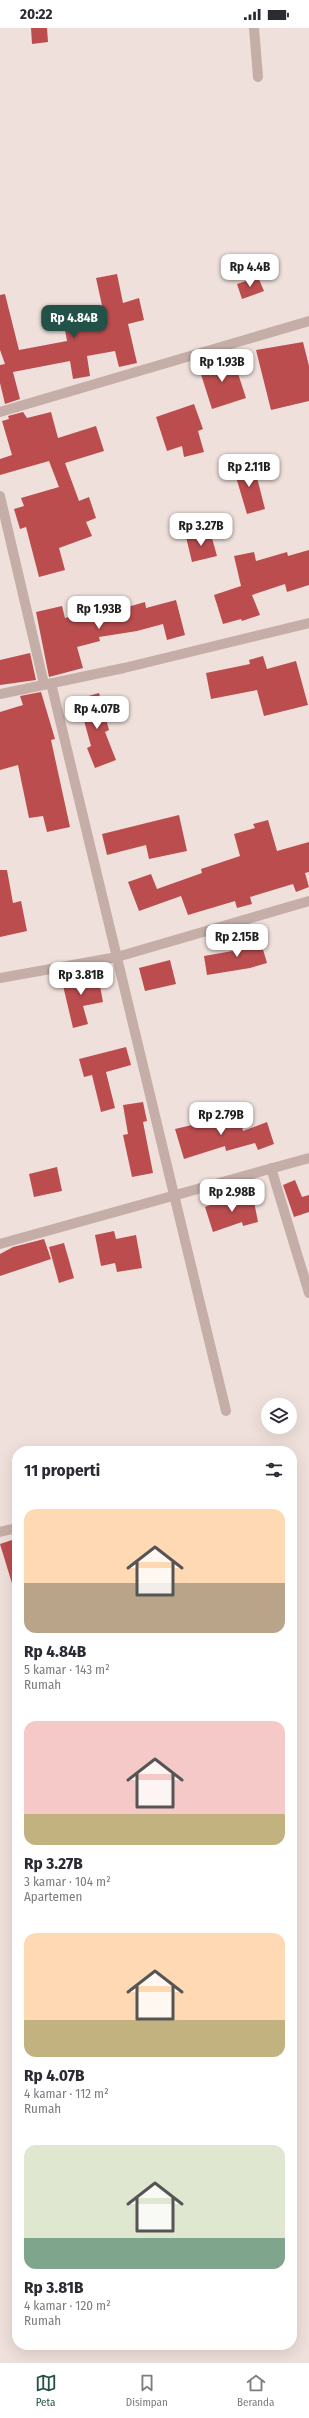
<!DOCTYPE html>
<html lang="id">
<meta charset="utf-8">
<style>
:root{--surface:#fff;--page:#f7f7f7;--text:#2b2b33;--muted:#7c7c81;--line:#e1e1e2;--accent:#215147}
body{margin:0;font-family:"Fira Sans Condensed",sans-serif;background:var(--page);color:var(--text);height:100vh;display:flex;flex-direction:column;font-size:15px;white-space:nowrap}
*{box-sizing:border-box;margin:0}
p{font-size:13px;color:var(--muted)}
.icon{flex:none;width:22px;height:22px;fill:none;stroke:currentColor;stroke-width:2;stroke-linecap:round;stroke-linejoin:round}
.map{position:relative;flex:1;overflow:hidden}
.drawer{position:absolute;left:12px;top:1418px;width:285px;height:904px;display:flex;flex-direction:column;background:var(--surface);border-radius:16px;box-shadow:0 4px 16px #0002}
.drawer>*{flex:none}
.buttons{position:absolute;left:261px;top:1370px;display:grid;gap:8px}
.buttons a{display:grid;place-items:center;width:36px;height:36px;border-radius:50%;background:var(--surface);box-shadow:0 4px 16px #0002;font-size:20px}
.price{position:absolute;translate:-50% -34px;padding:0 9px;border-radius:8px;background:#fff;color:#222;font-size:13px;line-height:26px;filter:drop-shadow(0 1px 2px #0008)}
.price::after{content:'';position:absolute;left:50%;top:24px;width:12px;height:9px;margin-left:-6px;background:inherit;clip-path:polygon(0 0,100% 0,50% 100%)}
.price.current{background:var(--accent);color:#fff}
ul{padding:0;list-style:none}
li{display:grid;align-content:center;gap:8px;height:212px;padding:0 12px}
li span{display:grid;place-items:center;height:124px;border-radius:12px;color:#555}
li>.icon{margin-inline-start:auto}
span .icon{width:72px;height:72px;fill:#fffc;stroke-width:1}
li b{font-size:17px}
h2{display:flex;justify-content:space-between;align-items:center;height:48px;padding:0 12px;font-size:17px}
.status{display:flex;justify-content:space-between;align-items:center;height:28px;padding:0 20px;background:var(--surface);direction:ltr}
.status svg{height:11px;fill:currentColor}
.menu{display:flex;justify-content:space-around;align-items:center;height:56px;border-top:1px solid var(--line);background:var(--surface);font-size:11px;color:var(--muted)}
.menu a{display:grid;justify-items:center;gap:2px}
.menu .current{color:var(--accent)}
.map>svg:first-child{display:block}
</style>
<div class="status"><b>20:22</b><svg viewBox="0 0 49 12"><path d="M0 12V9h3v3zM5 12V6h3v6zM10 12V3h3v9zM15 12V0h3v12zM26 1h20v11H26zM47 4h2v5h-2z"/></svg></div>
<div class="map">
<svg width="309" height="2334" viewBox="0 0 309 2334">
<rect width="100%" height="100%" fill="#efe0db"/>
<path fill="#bb4d4f" d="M31 0H47L48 14 32 16Z
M117 246 123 275 139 270 144 292 128 296 137 335 119 339 115 323 87 328 90 348 73 351 70 333 13 344 20 371 5 376 0 355V337L5 336 0 322V267L5 266 19 322 67 313 65 302 85 298 83 285 103 282 96 250Z
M258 249 264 263 242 271 237 256Z
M303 314 309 338V373L271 382 256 322Z
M233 330 246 370 212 381 199 340Z
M194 376 203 401 198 403 204 424 184 429 182 418 167 423 156 389Z
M23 384 27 390 51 384 58 410 96 398 104 423 65 435 79 473 89 469 96 490 86 494 92 508 59 520 65 542 39 549 26 499 20 501 14 481 24 478 21 470 59 459 49 433 0 447V431L12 427 2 393 9 391 8 388Z
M253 434 265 481 247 486 233 439Z
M210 503 217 528 192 534 186 509Z
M309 522V557L287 564 285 556 252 567 260 587 242 593 241 591 223 596 214 567 241 558 234 528 254 524 256 533 287 524 288 528Z
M176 572 185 607 167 612 163 596 137 603 99 609 100 613 77 619 83 640 49 649 36 584 62 578 65 590 97 582V580L123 575 124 580 145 574 146 580Z
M30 625 36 652 0 657V632Z
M263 628 267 641 296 633 308 677 264 688 257 662 211 671 206 645 250 636 249 632Z
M41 664 55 711 51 712 70 799 47 804 43 788 29 790 18 737 0 742V684L23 677 20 668Z
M99 665 109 702 105 704 116 732 95 740 87 720 91 718 78 671Z
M179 787 187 823 149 831 146 817 107 827 102 806Z
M268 792 277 823 309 814V844L305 845 309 859 296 864 293 856 250 869 252 876 237 880 235 873 188 887 181 868 139 883 128 854 151 846 157 861 202 845 201 841 240 828 234 806 255 800 253 796Z
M0 842H7L13 875 21 873 27 903 0 909Z
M259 908 267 935 250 940 207 947 204 928 244 921 242 913Z
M170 932 176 956 145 963 139 940Z
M76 946 77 951 98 947 103 974 83 978 88 996 73 1000 61 949Z
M126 1019 131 1037 106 1044 115 1080 101 1084 92 1047 84 1049 79 1031Z
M143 1074 147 1093 143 1094 153 1145 132 1149 123 1107 128 1106 123 1077Z
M239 1086 243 1103 267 1094 274 1116 258 1122 255 1115 226 1123 225 1118 184 1131 175 1101Z
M57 1139 62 1163 34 1169 29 1146Z
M295 1152 302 1169 309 1167V1184L294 1189 283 1157Z
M253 1168 258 1194 243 1198 242 1194 213 1204 205 1179 230 1170 231 1173Z
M114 1203 116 1211 136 1207 142 1240 117 1244 115 1235 101 1238 95 1207Z
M44 1211 51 1231 0 1248V1226L13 1219Z
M64 1215 74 1250 59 1255 49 1219Z
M15 1511 17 1519V1562H14L0 1516Z"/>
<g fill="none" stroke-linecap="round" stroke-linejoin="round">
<path stroke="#c6aea8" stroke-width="10" d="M254 0 258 49
M0 384 309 293
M0 468 44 656
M51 655 226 1383
M0 666 124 640 309 595
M0 950 117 929 309 873
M271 1140 309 1265
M0 1216 309 1130
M0 1504 17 1500"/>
</g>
</svg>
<div class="buttons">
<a><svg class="icon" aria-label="layers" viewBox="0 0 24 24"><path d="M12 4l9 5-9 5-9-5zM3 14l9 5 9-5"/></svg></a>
</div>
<b class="price" style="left:250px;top:260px">Rp 4.4B</b>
<b class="price current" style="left:74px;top:311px">Rp 4.84B</b>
<b class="price" style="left:222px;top:355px">Rp 1.93B</b>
<b class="price" style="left:249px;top:460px">Rp 2.11B</b>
<b class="price" style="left:201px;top:519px">Rp 3.27B</b>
<b class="price" style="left:99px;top:602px">Rp 1.93B</b>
<b class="price" style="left:97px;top:702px">Rp 4.07B</b>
<b class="price" style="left:237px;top:930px">Rp 2.15B</b>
<b class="price" style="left:81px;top:968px">Rp 3.81B</b>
<b class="price" style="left:221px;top:1108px">Rp 2.79B</b>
<b class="price" style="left:232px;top:1185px">Rp 2.98B</b>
<section class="drawer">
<h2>11 properti<svg class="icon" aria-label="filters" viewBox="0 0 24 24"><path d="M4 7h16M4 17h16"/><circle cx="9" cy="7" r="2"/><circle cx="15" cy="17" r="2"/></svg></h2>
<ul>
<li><span style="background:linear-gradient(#ffd9b3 60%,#b9a48a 0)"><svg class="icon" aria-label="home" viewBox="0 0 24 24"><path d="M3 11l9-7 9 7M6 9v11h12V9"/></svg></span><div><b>Rp 4.84B</b><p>5 kamar · 143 m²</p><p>Rumah</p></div></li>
<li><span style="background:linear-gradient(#f6c9c9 75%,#c2b280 0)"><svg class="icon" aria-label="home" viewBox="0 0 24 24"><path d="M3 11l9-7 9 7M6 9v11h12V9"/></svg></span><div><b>Rp 3.27B</b><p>3 kamar · 104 m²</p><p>Apartemen</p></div></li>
<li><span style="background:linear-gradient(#ffd9b3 70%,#c2b280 0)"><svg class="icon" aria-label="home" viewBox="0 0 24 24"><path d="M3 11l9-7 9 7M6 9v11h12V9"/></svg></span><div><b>Rp 4.07B</b><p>4 kamar · 112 m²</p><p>Rumah</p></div></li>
<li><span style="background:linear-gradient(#dfe7d0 75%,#7fa58c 0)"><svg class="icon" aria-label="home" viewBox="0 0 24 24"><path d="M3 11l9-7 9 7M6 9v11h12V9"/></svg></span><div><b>Rp 3.81B</b><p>4 kamar · 120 m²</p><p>Rumah</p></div></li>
</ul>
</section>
</div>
<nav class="menu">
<a class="current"><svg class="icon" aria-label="map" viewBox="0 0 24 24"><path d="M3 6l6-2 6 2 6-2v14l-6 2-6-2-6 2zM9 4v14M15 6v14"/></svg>Peta</a>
<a><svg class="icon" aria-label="saved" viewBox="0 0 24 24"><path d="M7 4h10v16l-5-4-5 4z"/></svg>Disimpan</a>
<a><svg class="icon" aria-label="home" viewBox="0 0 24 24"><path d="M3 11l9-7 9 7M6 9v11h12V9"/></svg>Beranda</a>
</nav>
